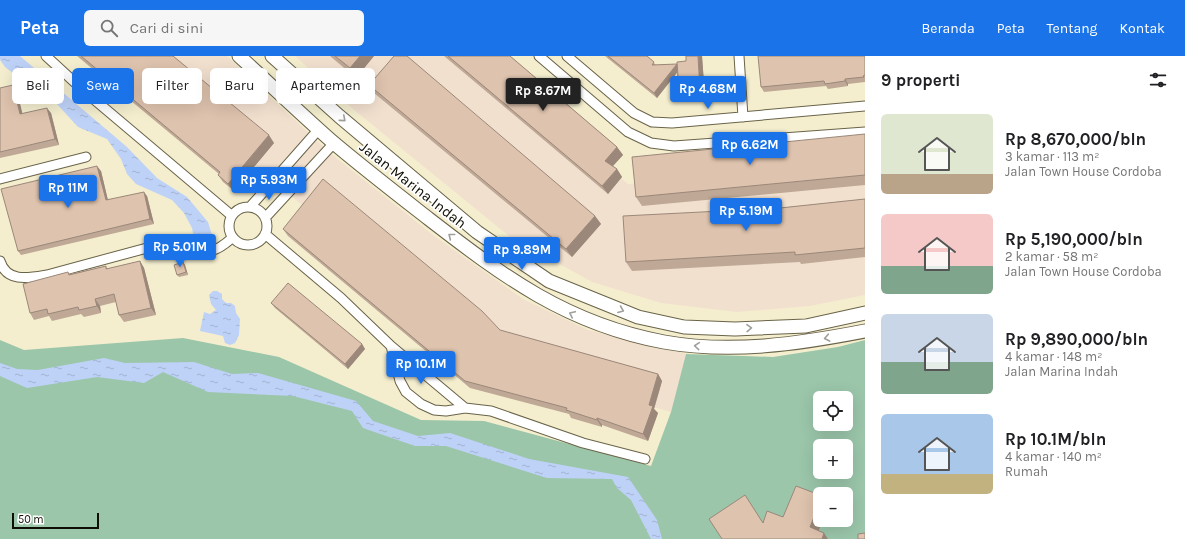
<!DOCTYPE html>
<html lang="id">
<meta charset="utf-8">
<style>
:root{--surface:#fff;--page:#f6f6f6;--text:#202124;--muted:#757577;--accent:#1a73e8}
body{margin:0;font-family:Karla,sans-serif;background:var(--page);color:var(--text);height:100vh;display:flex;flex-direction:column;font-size:15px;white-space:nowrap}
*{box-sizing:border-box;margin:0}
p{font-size:13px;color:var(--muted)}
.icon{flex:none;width:22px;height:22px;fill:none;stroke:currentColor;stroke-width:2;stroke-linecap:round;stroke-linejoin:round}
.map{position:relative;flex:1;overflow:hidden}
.sheet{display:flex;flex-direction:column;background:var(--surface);width:320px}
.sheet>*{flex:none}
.hud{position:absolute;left:12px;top:12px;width:380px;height:36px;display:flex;gap:8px}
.controls{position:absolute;left:813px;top:335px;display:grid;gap:8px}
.controls a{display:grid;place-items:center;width:40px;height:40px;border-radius:6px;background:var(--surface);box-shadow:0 4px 16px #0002;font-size:20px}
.scale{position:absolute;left:12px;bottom:10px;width:87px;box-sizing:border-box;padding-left:4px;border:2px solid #100e04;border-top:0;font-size:11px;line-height:14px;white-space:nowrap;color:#100e04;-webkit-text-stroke:3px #fff;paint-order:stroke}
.price{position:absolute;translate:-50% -34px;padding:0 9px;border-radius:4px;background:var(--accent);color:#fff;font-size:13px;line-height:26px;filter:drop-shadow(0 1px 2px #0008)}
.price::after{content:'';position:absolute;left:50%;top:24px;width:12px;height:9px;margin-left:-6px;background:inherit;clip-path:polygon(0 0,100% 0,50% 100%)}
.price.current{background:#222;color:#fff}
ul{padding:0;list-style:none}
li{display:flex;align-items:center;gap:12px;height:100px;padding:0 16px}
li span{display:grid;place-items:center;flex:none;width:112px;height:80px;border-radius:6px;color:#555}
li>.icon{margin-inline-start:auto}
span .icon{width:48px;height:48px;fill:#fffc;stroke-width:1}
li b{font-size:17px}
h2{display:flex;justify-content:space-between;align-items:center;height:48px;padding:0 16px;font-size:17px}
.tag{padding:0 14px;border-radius:6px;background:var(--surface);box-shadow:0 4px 16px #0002;font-size:14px;line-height:36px}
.tag.current{background:var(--accent);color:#fff}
header{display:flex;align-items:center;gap:24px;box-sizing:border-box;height:56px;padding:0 20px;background:var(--accent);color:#fff}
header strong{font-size:19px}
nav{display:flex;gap:22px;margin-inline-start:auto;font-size:14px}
.search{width:280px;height:36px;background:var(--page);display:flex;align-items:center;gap:10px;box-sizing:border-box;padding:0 14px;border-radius:6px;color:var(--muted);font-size:15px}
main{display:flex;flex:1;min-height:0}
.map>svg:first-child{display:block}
</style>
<header>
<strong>Peta</strong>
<div class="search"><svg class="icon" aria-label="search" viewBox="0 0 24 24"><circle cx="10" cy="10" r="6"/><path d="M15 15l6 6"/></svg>Cari di sini</div>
<nav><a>Beranda</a><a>Peta</a><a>Tentang</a><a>Kontak</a></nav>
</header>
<main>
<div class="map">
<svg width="865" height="483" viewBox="0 0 865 483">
<defs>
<pattern id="water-ripples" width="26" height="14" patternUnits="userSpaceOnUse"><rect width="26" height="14" fill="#bed2f7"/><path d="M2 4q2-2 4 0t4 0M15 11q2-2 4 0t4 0" fill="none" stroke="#a2b3d2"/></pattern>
</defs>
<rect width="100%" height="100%" fill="#f4eecf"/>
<path fill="#f2e0cf" d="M127 0H227L329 96 433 179 523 243 588 274 686 298 671 356 484 304Z
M295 0H473L628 128 865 112V239L810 250 737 256 661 247 592 226 509 180 353 53Z"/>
<path fill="#9bc6aa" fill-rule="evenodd" d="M183 282 279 301 421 364 484 365 651 410 671 356 686 298 773 301 838 291 865 284V483H0V284L24 294ZM820 342H846V368H820ZM820 390H846V416H820ZM820 438H846V464H820Z"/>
<path fill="url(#water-ripples)" d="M0 0H20L127 91 157 122 187 141 208 166 214 186H200L194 182 192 172 184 157 172 144 136 128 127 118 121 103 107 83 78 71 56 47 23 25 5 11 0 4Z
M213 235H217L222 238V243L226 247H231L235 250 236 257 240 263 239 279 235 287 230 289 225 287 223 280 200 275 204 256 210 258 216 254 211 248 209 239Z
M104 302 125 307 194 306 232 318 258 317 356 345 373 365 418 380 450 377 529 403 628 421 657 464 662 483H651L631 444 617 432 612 423 547 422 446 390H415L363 372 352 355 293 340 208 336 163 316 144 327 97 321 27 332 0 320V307L17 313 38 314Z"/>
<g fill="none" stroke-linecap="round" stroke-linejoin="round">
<g stroke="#696348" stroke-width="11">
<path id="minor" d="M46 0 83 34 231 159
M539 0 628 76 651 87 674 90 865 76
M567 0 634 57 652 66 672 67 865 50
M739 0 743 61
M0 123 86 101
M229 170a19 19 0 1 1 38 0a19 19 0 1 1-38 0Z
M250 151 319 73
M265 162 334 87
M265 178 341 242 391 290 400 325 406 336 421 348 434 354 446 355 465 352 491 355 583 387 645 403
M0 205C7 227 29 222 47 219L158 189C163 189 169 187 174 188 204 190 205 206 232 182
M391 290 465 352"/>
</g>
<g stroke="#696348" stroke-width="15">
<path id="secondary" d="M239 0C271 29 303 60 335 88 366 114 397 138 429 163 504 221 567 268 664 286 731 298 798 288 865 275
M272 0 339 60 477 176 549 225 638 261 684 271 735 273 806 270 865 257"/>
</g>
<use href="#minor" stroke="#fff" stroke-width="9"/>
<use href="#secondary" stroke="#fff" stroke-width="13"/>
</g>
<path fill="#bfa896" d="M77 0H173L274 87 234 135 223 126 218 119 219 118Z
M330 0H374L356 22Z
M444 0H510L617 91 623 99 613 110 617 113 622 121 608 138Z
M605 0H647L656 9 677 8 686 5V0H702L705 41 684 42 679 35 677 16 657 42Z
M865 0V26L848 28V30L828 33 826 30 764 36 761 31Z
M369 29 595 160 601 168 572 201 374 37Z
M0 32 17 35 22 58 51 57 59 89 0 102Z
M865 78V129L642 150 636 141Z
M101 115 108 144 147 140 154 168 21 199 18 195Z
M865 143V201L801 208 800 206 632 215 626 206 780 152Z
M283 173 500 274 658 318 662 325 654 353 658 357 648 385 602 369V371L571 362 569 358 470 332 288 180Z
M140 205 144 212 156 259 124 266 119 259 116 246 100 250 101 257 84 261 81 258 52 265 49 260 34 264 30 257 70 218 106 210 107 213Z
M183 206 185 209 188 219 179 221 177 219Z
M271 247 362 288 365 293 348 313 275 252Z"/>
<path fill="#9b887a" d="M360 0H374L356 22 350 12Z
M698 0H702L705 41 700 34Z
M677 8 680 13 657 42 654 37Z
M845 23 848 28V30L845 25Z
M13 29 17 35 24 64 20 58Z
M47 52 51 57 59 89 55 83Z
M269 79 274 87 234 135 228 128Z
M617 91 623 99 611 112 605 105Z
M97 110 101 115 109 149 106 144Z
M617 113 622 121 608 138 602 130Z
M144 136 147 140 154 168 150 163Z
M595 160 601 168 572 201 566 193Z
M140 205 144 212 156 259 151 252Z
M183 206 185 209 188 219 186 216Z
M95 243 100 250 101 257 97 250Z
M362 288 365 293 348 313 345 308Z
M658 318 662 325 654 353 658 357 648 385 643 378 649 349Z
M597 362 602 369V371L597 364Z
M820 446V464H823L816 481 810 471Z
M824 477 828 483H822Z"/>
<path fill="#dec3ae" stroke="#9b887a" d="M81 0H173L269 79 228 128 218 119 220 116Z
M335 0H360L350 12Z
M394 0H407L595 160 566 193 369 29Z
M448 0H510L617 91 605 105 617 113 602 130Z
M608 0H647L654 6 652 9 677 8 654 37Z
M686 0H698L700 34 679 35 677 6 686 5Z
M758 0H865V19L863 20 864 21 845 23V25L825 28 824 25 761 31Z
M13 29 20 58 47 52 55 83 0 96V32Z
M865 78V119L636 141 632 101Z
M97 110 106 144 144 136 150 163 18 195 1 133Z
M323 123 482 255 500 274 658 318 649 349 653 350 643 378 597 362V364L566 354 567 352 465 325 283 173Z
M865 143V192L795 199V196L626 206 623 160 780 152Z
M140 205 151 252 119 259 114 238 95 243 97 250 79 254 78 251 48 258 47 253 30 257 23 228 68 216 69 219 106 210V213Z
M183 206 186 216 177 219 174 209Z
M288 227 362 288 345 308 271 247Z
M796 430 820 439V446L810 471 824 477 822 483H722L709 463 745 439 763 467 767 455 783 461Z
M865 477V483H858V478Z"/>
<defs><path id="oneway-chevron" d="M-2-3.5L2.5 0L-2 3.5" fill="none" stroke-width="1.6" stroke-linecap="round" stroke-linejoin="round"/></defs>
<g stroke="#9f9f9b">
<use href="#oneway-chevron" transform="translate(343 63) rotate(41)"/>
<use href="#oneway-chevron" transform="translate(451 180) rotate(-142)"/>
<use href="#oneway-chevron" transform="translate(621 254) rotate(22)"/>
<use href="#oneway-chevron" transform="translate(572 258) rotate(-155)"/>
<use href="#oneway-chevron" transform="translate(749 272) rotate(-2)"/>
<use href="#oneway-chevron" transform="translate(827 282) rotate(169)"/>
<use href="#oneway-chevron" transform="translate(697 290) rotate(-175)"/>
</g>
<g text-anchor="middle" stroke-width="3.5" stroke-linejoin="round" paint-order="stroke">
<g font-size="15" fill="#100e04" stroke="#fff">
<text transform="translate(413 129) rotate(38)" y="5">Jalan Marina Indah</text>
</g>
</g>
</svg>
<div class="controls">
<a><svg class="icon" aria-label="locate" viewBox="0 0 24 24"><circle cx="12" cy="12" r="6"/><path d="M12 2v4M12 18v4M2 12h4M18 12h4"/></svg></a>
<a>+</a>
<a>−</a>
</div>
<div class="scale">50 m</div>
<b class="price" style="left:708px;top:54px">Rp 4.68M</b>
<b class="price current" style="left:543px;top:56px">Rp 8.67M</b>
<b class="price" style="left:750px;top:110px">Rp 6.62M</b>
<b class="price" style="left:269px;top:145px">Rp 5.93M</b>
<b class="price" style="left:68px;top:153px">Rp 11M</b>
<b class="price" style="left:746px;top:176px">Rp 5.19M</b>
<b class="price" style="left:180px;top:212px">Rp 5.01M</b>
<b class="price" style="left:522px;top:215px">Rp 9.89M</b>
<b class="price" style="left:421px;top:329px">Rp 10.1M</b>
<div class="hud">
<a class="tag">Beli</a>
<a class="tag current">Sewa</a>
<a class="tag">Filter</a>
<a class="tag">Baru</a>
<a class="tag">Apartemen</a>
</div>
</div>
<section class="sheet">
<h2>9 properti<svg class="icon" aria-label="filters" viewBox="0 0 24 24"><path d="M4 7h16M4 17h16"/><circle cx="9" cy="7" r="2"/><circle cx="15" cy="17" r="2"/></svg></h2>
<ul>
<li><span style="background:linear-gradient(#dfe7d0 75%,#b9a48a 0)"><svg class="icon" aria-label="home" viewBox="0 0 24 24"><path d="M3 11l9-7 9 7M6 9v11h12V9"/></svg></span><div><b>Rp 8,670,000/bln</b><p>3 kamar · 113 m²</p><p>Jalan Town House Cordoba</p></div></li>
<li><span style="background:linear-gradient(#f6c9c9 65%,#7fa58c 0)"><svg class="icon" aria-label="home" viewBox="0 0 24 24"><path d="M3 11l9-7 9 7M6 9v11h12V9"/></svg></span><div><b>Rp 5,190,000/bln</b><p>2 kamar · 58 m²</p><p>Jalan Town House Cordoba</p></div></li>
<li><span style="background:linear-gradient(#c9d6e8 60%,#7fa58c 0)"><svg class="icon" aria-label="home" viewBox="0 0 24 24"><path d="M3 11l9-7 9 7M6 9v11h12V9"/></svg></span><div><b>Rp 9,890,000/bln</b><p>4 kamar · 148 m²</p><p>Jalan Marina Indah</p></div></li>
<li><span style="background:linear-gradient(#a9c7e8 75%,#c2b280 0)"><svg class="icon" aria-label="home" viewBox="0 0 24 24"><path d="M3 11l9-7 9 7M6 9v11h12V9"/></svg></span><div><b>Rp 10.1M/bln</b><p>4 kamar · 140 m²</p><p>Rumah</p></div></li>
</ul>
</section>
</main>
